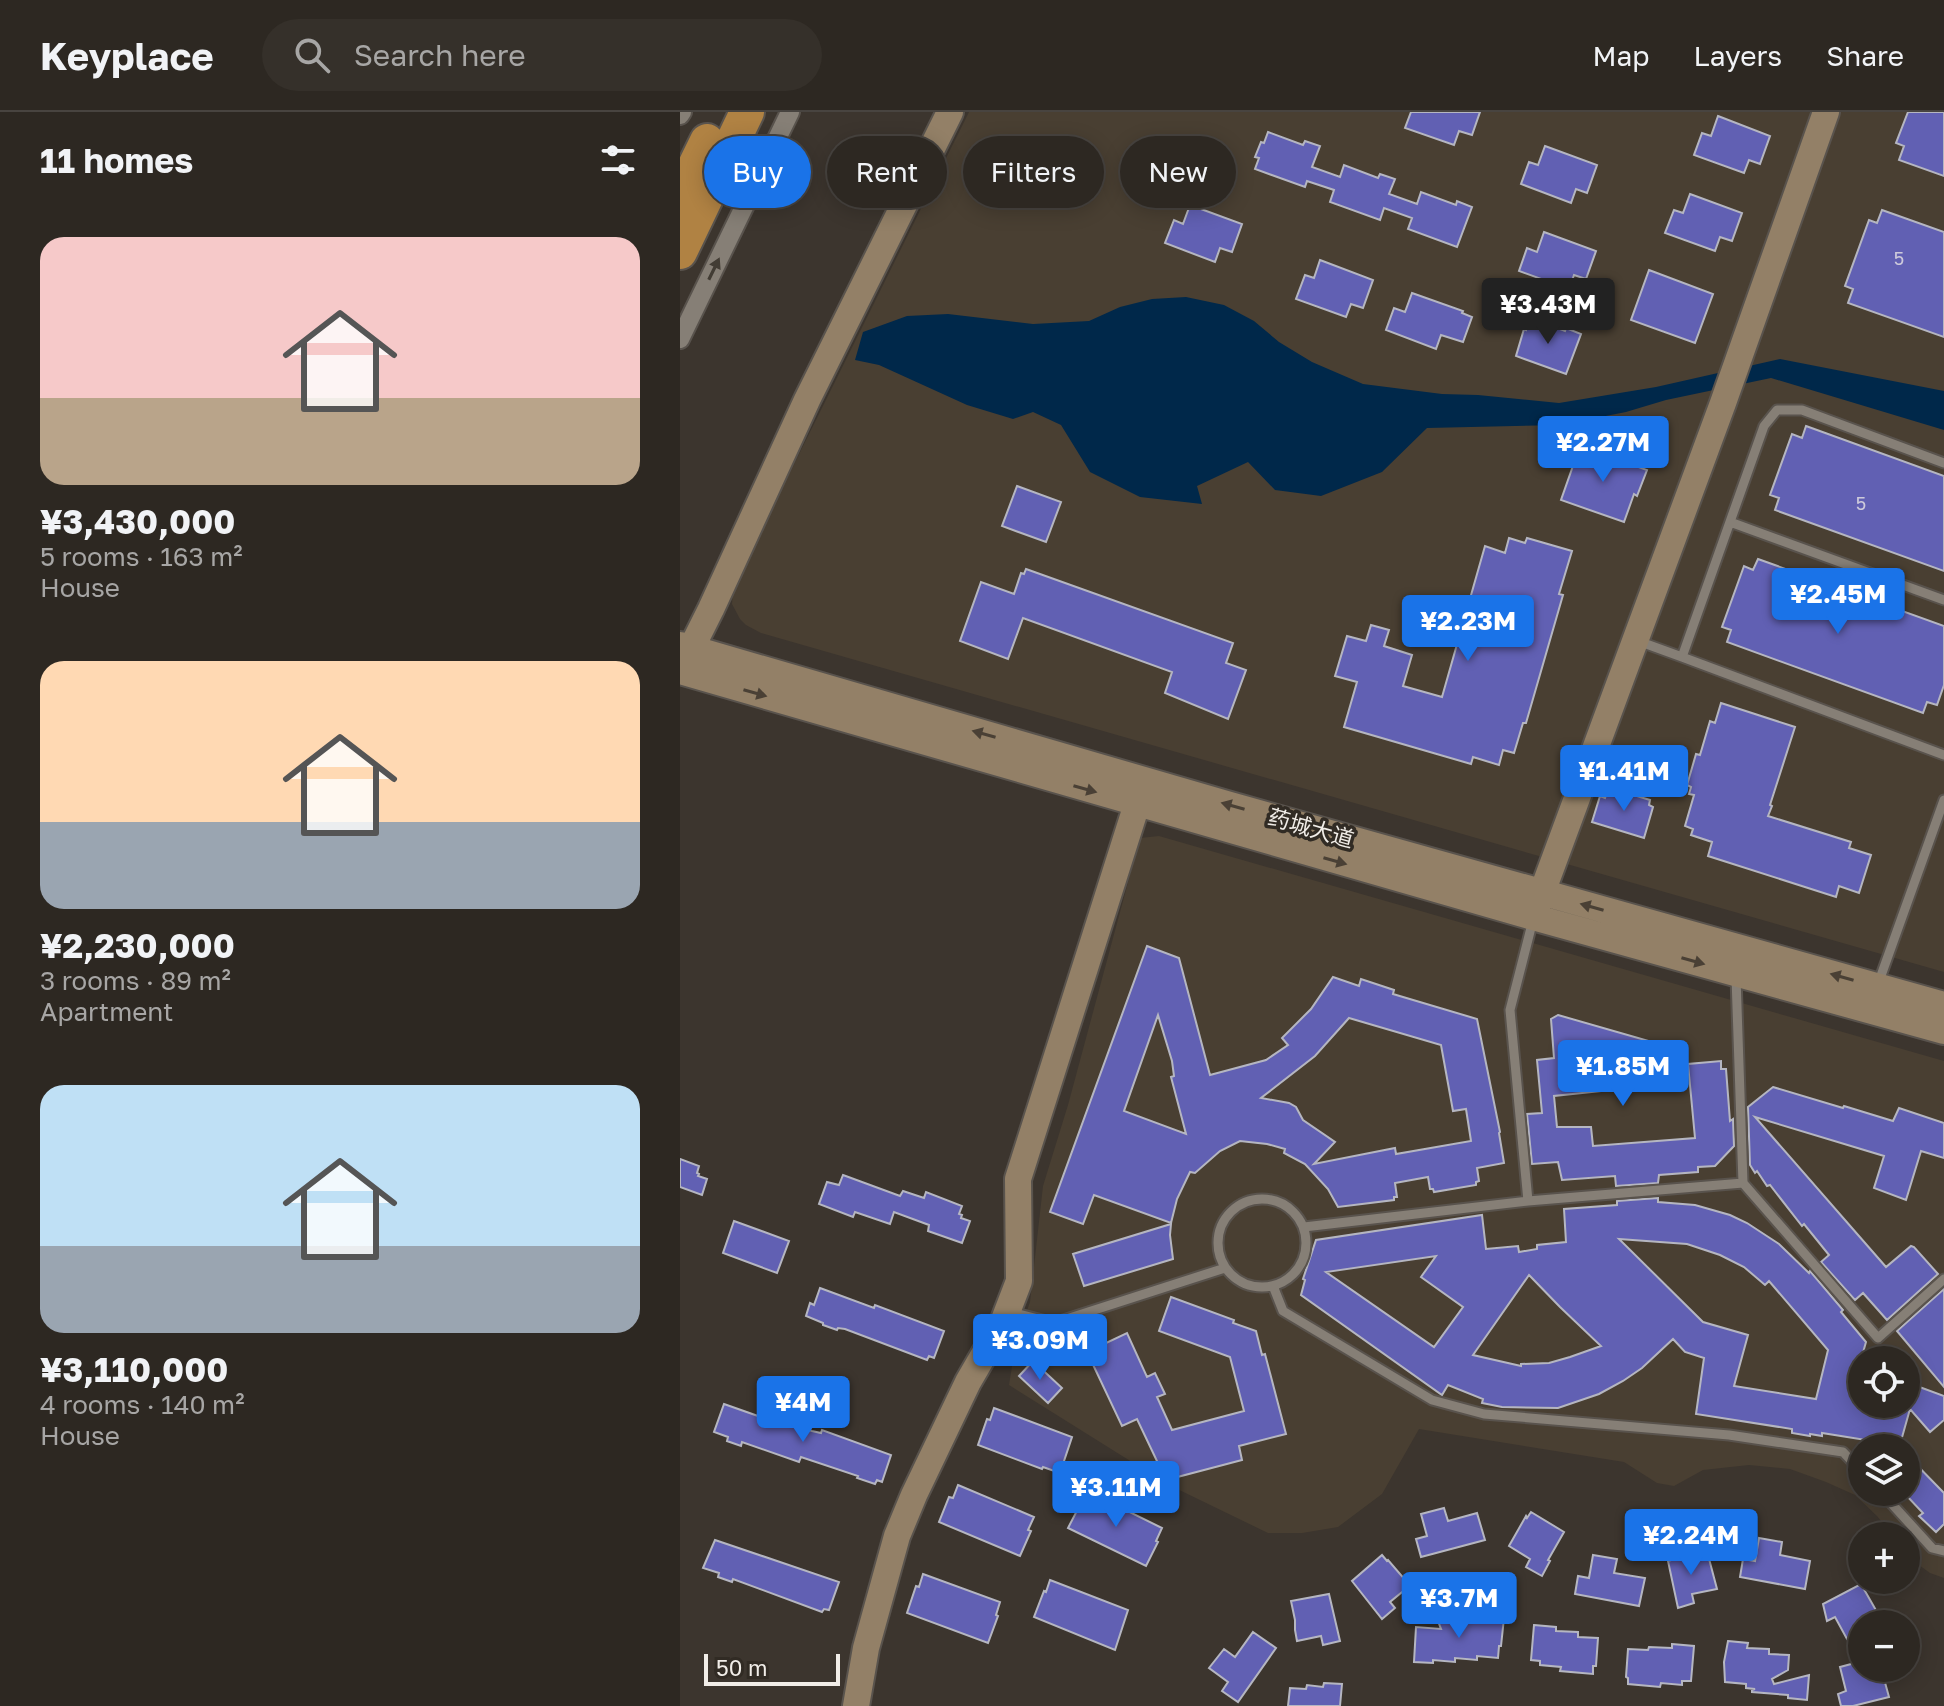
<!DOCTYPE html>
<meta charset="utf-8">
<style>
:root{--surface:#2d2822;--page:#35302a;--text:#f1f3f6;--muted:#a7a6a5;--line:#484440;--accent:#1a73e8}
body{margin:0;font-family:"Golos Text","Noto Sans SC",sans-serif;background:var(--page);color:var(--text);height:100vh;display:flex;flex-direction:column;font-size:30px;white-space:nowrap}
*{box-sizing:border-box;margin:0}
p{font-size:26px;color:var(--muted)}
.icon{flex:none;width:44px;height:44px;fill:none;stroke:currentColor;stroke-width:2;stroke-linecap:round;stroke-linejoin:round}
.map{position:relative;flex:1;overflow:hidden}
.sheet{display:flex;flex-direction:column;background:var(--surface);width:680px}
.sheet>*{flex:none}
.hud{position:absolute;left:24px;top:24px;width:760px;height:72px;display:flex;gap:16px}
.tools{position:absolute;left:1168px;top:1234px;display:grid;gap:16px}
.tools a{display:grid;place-items:center;width:72px;height:72px;border-radius:50%;background:var(--surface);box-shadow:0 4px 20px #0003,0 0 0 2px var(--line);font-size:40px}
.scale{position:absolute;left:24px;bottom:20px;width:136px;box-sizing:border-box;padding-left:8px;border:4px solid #f1ede8;border-top:0;font-size:22px;line-height:28px;white-space:nowrap;color:#f1ede8;-webkit-text-stroke:6px #312b24;paint-order:stroke}
.price{position:absolute;translate:-50% -68px;padding:0 18px;border-radius:8px;background:var(--accent);color:#fff;font-size:26px;line-height:52px;filter:drop-shadow(0 2px 4px #0008)}
.price::after{content:'';position:absolute;left:50%;top:48px;width:24px;height:18px;margin-left:-12px;background:inherit;clip-path:polygon(0 0,100% 0,50% 100%)}
.price.current{background:#222;color:#fff}
ul{padding:0;list-style:none}
li{display:grid;align-content:center;gap:16px;height:424px;padding:0 40px}
li span{display:grid;place-items:center;height:248px;border-radius:24px;color:#555}
li>.icon{margin-inline-start:auto}
span .icon{width:144px;height:144px;fill:#fffc;stroke-width:1}
li b{font-size:34px}
h2{display:flex;justify-content:space-between;align-items:center;height:96px;padding:0 40px;font-size:34px}
.pill{padding:0 28px;border-radius:36px;background:var(--surface);box-shadow:0 4px 20px #0003,0 0 0 2px var(--line);font-size:28px;line-height:72px}
.pill.current{background:var(--accent);color:#fff}
header{display:flex;align-items:center;gap:48px;box-sizing:border-box;height:112px;padding:0 40px;background:var(--surface);border-bottom:2px solid var(--line)}
header strong{font-size:38px}
nav{display:flex;gap:44px;margin-inline-start:auto;font-size:28px}
.search{width:560px;height:72px;background:var(--page);display:flex;align-items:center;gap:20px;box-sizing:border-box;padding:0 28px;border-radius:44px;color:var(--muted);font-size:30px}
main{display:flex;flex:1;min-height:0}
.map>svg:first-child{display:block}
</style>
<header>
<strong>Keyplace</strong>
<div class="search"><svg class="icon" aria-label="search" viewBox="0 0 24 24"><circle cx="10" cy="10" r="6"/><path d="M15 15l6 6"/></svg>Search here</div>
<nav><a>Map</a><a>Layers</a><a>Share</a></nav>
</header>
<main>
<section class="sheet">
<h2>11 homes<svg class="icon" aria-label="filters" viewBox="0 0 24 24"><path d="M4 7h16M4 17h16"/><circle cx="9" cy="7" r="2"/><circle cx="15" cy="17" r="2"/></svg></h2>
<ul>
<li><span style="background:linear-gradient(#f6c9c9 65%,#b9a48a 0)"><svg class="icon" aria-label="home" viewBox="0 0 24 24"><path d="M3 11l9-7 9 7M6 9v11h12V9"/></svg></span><div><b>¥3,430,000</b><p>5 rooms · 163 m²</p><p>House</p></div></li>
<li><span style="background:linear-gradient(#ffd9b3 65%,#9aa5b1 0)"><svg class="icon" aria-label="home" viewBox="0 0 24 24"><path d="M3 11l9-7 9 7M6 9v11h12V9"/></svg></span><div><b>¥2,230,000</b><p>3 rooms · 89 m²</p><p>Apartment</p></div></li>
<li><span style="background:linear-gradient(#bfe0f5 65%,#9aa5b1 0)"><svg class="icon" aria-label="home" viewBox="0 0 24 24"><path d="M3 11l9-7 9 7M6 9v11h12V9"/></svg></span><div><b>¥3,110,000</b><p>4 rooms · 140 m²</p><p>House</p></div></li>
</ul>
</section>
<div class="map">
<svg width="1264" height="1594" viewBox="0 0 1264 1594">
<rect width="100%" height="100%" fill="#3c352e"/>
<path fill="#493f32" fill-rule="evenodd" d="M289 0H1264V860L81 521 66 513 60 507 52 492 53 475Z
M479 724 1264 949V1466L1250 1461 1232 1448 1226 1440V1424H1213L1197 1404 1175 1383 1146 1370 1110 1357 1069 1353 1023 1358 994 1374 977 1371 944 1350 739 1317 702 1382 658 1415 622 1421H588L487 1372 329 1273 336 1229 350 1190 363 1074 388 993 460 726ZM1182 1248H1226V1292H1182ZM1182 1336H1226V1380H1182Z"/>
<path fill="#00284a" d="M506 185 544 193 574 209 599 230 632 250 683 272 762 282 798 283 879 291 976 275 1100 247 1264 279V318L1091 266 986 288 946 300 880 313 747 316 702 360 641 384 595 378 568 350 517 374 522 392 460 385 410 360 381 313 353 300 333 307 287 293 199 253 175 248 183 220 227 204 268 202 353 212 409 209 440 195 472 187Z"/>
<path fill="#6160b3" stroke="#b5b6c1" stroke-width="2" fill-rule="evenodd" d="M731 0H800L792 23 779 19 774 33 725 16Z
M1228 0H1264V64L1219 48 1224 34 1216 31Z
M1038 4 1090 24 1080 52 1069 48 1064 61 1014 43 1022 21 1031 24Z
M588 20 623 33 625 29 640 34 632 55 660 65 664 53 698 66 700 62 715 67 709 82 737 92 741 80 776 93 777 89 792 95 777 135 728 117 732 106 704 96 700 108 650 90 654 78 627 69 625 75 575 57 579 46 575 45 581 30 584 31Z
M865 34 917 53 907 81 896 77 891 91 841 72 849 50 858 53Z
M1010 82 1062 101 1052 129 1040 125 1035 139 985 121 994 98 1003 101Z
M510 93 562 112 552 140 540 136 535 150 485 131 494 108 503 112Z
M1202 98 1264 120V225L1168 191 1173 177 1165 174 1189 108 1197 111Z
M864 120 916 139 906 167 894 163 889 177 839 159 847 136 857 140Z
M640 148 693 168 683 196 671 192 666 205 616 187 625 163 634 166Z
M969 158 1033 182 1015 231 951 208Z
M732 181 783 199 782 201 792 205 783 230 761 223 756 237 706 218 714 196 725 200Z
M850 206 885 219 886 216 901 222 886 262 836 244 844 217 846 218Z
M1126 314 1264 364V459L1095 398 1099 386 1090 383 1112 322 1122 326Z
M900 334 967 358 957 384 954 382 944 410 881 388Z
M337 374 381 390 366 430 322 414Z
M829 426 845 431 847 426 892 439 879 482 883 483 846 611H843L834 641 823 638 819 653 793 645 791 652 664 615 677 570 655 564 667 524 686 529 691 513 709 518 704 534 732 543 723 574 762 585 805 434 825 441Z
M1078 447 1264 514V573L1257 593 1247 590 1243 601 1047 530 1051 518 1042 515 1064 454 1073 458Z
M346 457 553 531 546 551 566 558 548 607 485 581 492 560 343 506 328 547 280 529 301 470 334 482 341 461 344 462Z
M1041 591 1115 615 1090 693 1092 694 1088 704 1171 730 1169 736 1191 743 1179 781 1159 774 1156 785 1028 744 1032 730 1011 723 1013 717 1005 714 1014 683 1009 682 1011 675 1007 673 1016 642 1020 643 1030 609 1035 611Z
M934 677 970 688 969 693 973 695 964 726 912 710 920 684 925 686 927 681 933 682Z
M467 834 499 846 530 963 586 948 608 933 602 926 631 897 653 865 679 874 681 867 714 878 713 882 797 907 820 1020 819 1021 824 1051 797 1056 799 1069 796 1070V1073L754 1080 753 1077H750L748 1065 715 1071 717 1085H714V1088L658 1095 648 1077 625 1052 604 1041 605 1037 587 1032 560 1029 540 1039 515 1061 510 1060 497 1087 491 1111 414 1083 403 1112 370 1100ZM478 903 492 949 494 964 491 965 506 1022 444 999ZM669 906 761 933 773 999 786 997 791 1029 716 1042 715 1036 634 1052 655 1030 623 1008 616 995 609 991 581 986 635 944Z
M878 903 986 934 987 958 957 960 959 978 941 980 940 977 874 984 877 1015H911L913 1034 1015 1026 1008 952 1041 949V957H1046L1050 1009 1053 1007 1054 1034 1035 1054 1018 1055V1060L979 1063 978 1071 936 1074 935 1064 882 1068 878 1050 852 1052 847 1002 862 1001 857 948 874 946 871 907Z
M1093 975 1163 996 1164 994 1213 1009 1219 996 1264 1011V1046L1241 1039 1226 1088 1194 1076 1204 1044 1075 1005 1206 1155 1231 1134 1234 1135 1258 1162 1207 1208 1183 1181 1175 1188 1141 1150 1149 1143 1124 1112 1122 1114 1090 1073 1087 1074 1077 1059 1075 1061 1070 1053 1068 995Z
M0 1047 19 1054 17 1061 19 1062 18 1064 27 1067 22 1083 0 1075Z
M163 1063 220 1084 223 1079 244 1086 246 1080 282 1094 279 1102 282 1103 281 1106 290 1109 282 1131 248 1119 249 1113 214 1100 210 1112 175 1100 173 1105 139 1092 147 1070 159 1073Z
M978 1086V1090L1015 1093 1050 1103 1067 1111 1099 1132 1129 1161 1130 1159 1163 1198 1161 1200 1186 1230 1182 1244 1185 1245V1248H1182V1259L1175 1288 1182 1289V1292H1226V1270L1264 1284V1308L1250 1320 1230 1297 1219 1336H1184L1186 1328 1142 1321V1324L1130 1322V1324L1112 1321V1317L1016 1302 1024 1246 1005 1240 993 1227 962 1256 943 1269 919 1282 878 1296 822 1295 802 1291 803 1287 768 1273 762 1283 621 1183 625 1168 623 1167 636 1128 802 1103 806 1137 838 1134 839 1140 857 1137V1133L886 1130 884 1097 937 1093V1089ZM939 1127 1007 1132 1040 1143 1064 1155 1085 1173 1089 1169 1148 1238 1136 1287 1054 1274 1068 1223 1023 1210ZM756 1144 741 1165 783 1195 754 1235 646 1160ZM849 1163 880 1195 921 1234 890 1245 869 1251 841 1252V1254L793 1243Z
M54 1109 109 1129 97 1161 43 1141Z
M491 1112 490 1123 493 1147 404 1174 393 1142Z
M140 1176 194 1196 195 1193 264 1219 254 1246 249 1244 247 1248 165 1217 158 1216 157 1218 143 1213V1211L126 1204 130 1191 134 1193Z
M1264 1177V1275L1217 1219Z
M491 1185 554 1208 553 1211 576 1219 582 1243 585 1242 606 1322 559 1334 562 1348 486 1368 457 1307 442 1314 407 1240 447 1221 467 1265 475 1261 485 1282 477 1285 492 1318 564 1299 550 1245 479 1219Z
M353 1249 382 1276 368 1291 339 1264Z
M44 1292 98 1311 100 1308 132 1319 141 1321 142 1318 211 1343 202 1370 197 1368 195 1372 177 1366 178 1364 121 1345 119 1350 62 1330 61 1334 47 1329 48 1325 34 1320Z
M314 1296 392 1325 380 1361 363 1355 362 1357 298 1333 307 1307 310 1308Z
M1226 1342 1264 1381V1412L1256 1420 1239 1404 1243 1401 1226 1383Z
M278 1373 354 1405 348 1418 351 1419 340 1444 259 1410 269 1385 273 1386Z
M409 1380 482 1416 476 1429 478 1430 466 1454 388 1416 401 1391 404 1392Z
M764 1396 768 1409 797 1401 805 1428 741 1445 736 1427 747 1424 741 1402Z
M851 1400 884 1420 868 1448 870 1449 862 1464 846 1455 850 1447 829 1434 846 1404 847 1406Z
M1079 1426 1102 1430 1100 1443 1130 1449 1125 1477 1060 1465 1063 1447 1075 1449Z
M35 1428 159 1470 149 1498 144 1497 142 1500 53 1467 52 1470 38 1465 39 1461 23 1456Z
M1024 1438 1026 1443H1028L1037 1477 1012 1482 1014 1491 998 1496 988 1449Z
M702 1443 707 1449 708 1448 727 1470V1476L710 1490 715 1496 702 1507 672 1469Z
M913 1443 937 1447 934 1461 965 1466 959 1494 895 1482 898 1464 909 1466Z
M243 1462 320 1490 316 1503 318 1504 308 1531 227 1501 236 1474 239 1475Z
M370 1468 448 1498 435 1538 354 1505 364 1479 366 1480Z
M1181 1472 1201 1507 1190 1512H1178L1181 1520 1167 1527 1155 1505 1147 1509 1143 1492Z
M649 1482 660 1529 643 1533 641 1524 617 1529 615 1518V1508L611 1489Z
M801 1505 824 1506 821 1534H819L818 1546 797 1544V1548L775 1546V1550L753 1548V1551L734 1550 736 1515 761 1517 758 1509 780 1510V1507L801 1508Z
M854 1513 876 1515V1519L898 1520V1525L918 1526 916 1554H913V1562L880 1559 881 1555 860 1553V1549L851 1548Z
M573 1520 596 1536 558 1590 542 1579 548 1570 529 1556 544 1537 555 1545Z
M1048 1529 1068 1531 1067 1536 1089 1537V1542L1109 1543 1108 1558 1092 1567 1094 1572 1129 1563 1127 1588 1108 1586V1583L1072 1580V1578L1075 1577 1066 1576V1572L1045 1570 1044 1550Z
M992 1532 1014 1534 1011 1569H1002V1573L981 1571 980 1575 948 1572V1566L946 1565 948 1537 968 1538 969 1535 992 1536Z
M1175 1551 1176 1553 1182 1551V1556H1201L1209 1585 1173 1594H1161L1158 1582 1166 1579 1160 1555Z
M644 1571 662 1572 660 1594H608L610 1576 626 1577 627 1573 643 1575Z"/>
<g fill="none" stroke-linecap="round" stroke-linejoin="round">
<g stroke="#59534d" stroke-width="13">
<path id="lane" d="M1050 410 1264 488
M958 529 1002 545 1084 314 1097 298H1122L1264 351
M1002 545 1264 643
M1056 865 1063 1071 1198 1226 1264 1167
M1198 872 1264 688
M538 1131a44 44 0 1 1 88 0a44 44 0 1 1-88 0Z
M848 1089 830 898 853 808
M624 1115 848 1089 1063 1071
M593 1174 603 1199 752 1288 804 1302 1049 1323 1163 1340 1182 1360
M331 1200 374 1211 545 1156
M1201 1380 1252 1436 1264 1439"/>
</g>
<g stroke="#59534d" stroke-width="22">
<path id="street" d="M0 3 2 0
M0 227 110 0"/>
</g>
<g stroke="#59534d" stroke-width="30">
<path id="secondary" d="M270 0 127 288 31 497 0 559 853 805 1264 919
M0 533 550 693 1264 893
M856 797 1043 291 1146 0
M176 1594 186 1536 217 1424 234 1383 288 1270 324 1208 339 1169 338 1067 457 692"/>
</g>
<g stroke="#59534d" stroke-width="38">
<path id="highway" d="M0 84 27 29
M0 140 67 0"/>
</g>
<use href="#lane" stroke="#867f76" stroke-width="9"/>
<use href="#street" stroke="#867f76" stroke-width="18"/>
<use href="#secondary" stroke="#938067" stroke-width="26"/>
<use href="#highway" stroke="#b08243" stroke-width="34"/>
</g>
<defs><path id="oneway-solid" d="M-6-.8H1V-3.2L6.5 0L1 3.2V.8H-6Z" transform="scale(2)"/></defs>
<use fill="#423c34" href="#oneway-solid" transform="translate(34 157) rotate(-64)"/>
<g fill="#4a4035">
<use href="#oneway-solid" transform="translate(75 581) rotate(16)"/>
<use href="#oneway-solid" transform="translate(304 622) rotate(-164)"/>
<use href="#oneway-solid" transform="translate(405 677) rotate(16)"/>
<use href="#oneway-solid" transform="translate(553 694) rotate(-164)"/>
<use href="#oneway-solid" transform="translate(655 749) rotate(16)"/>
<use href="#oneway-solid" transform="translate(912 795) rotate(-164)"/>
<use href="#oneway-solid" transform="translate(1013 849) rotate(16)"/>
<use href="#oneway-solid" transform="translate(1162 865) rotate(-164)"/>
</g>
<g text-anchor="middle" stroke-width="7" stroke-linejoin="round" paint-order="stroke">
<g font-size="18" fill="#cdcadb">
<text x="1219" y="153">5</text>
<text x="1181" y="398">5</text>
</g>
<g font-size="22" fill="#f1ede8" stroke="#312b24">
<text transform="translate(631 716) rotate(16)" y="8">药城大道</text>
</g>
</g>
</svg>
<div class="tools">
<a><svg class="icon" aria-label="locate" viewBox="0 0 24 24"><circle cx="12" cy="12" r="6"/><path d="M12 2v4M12 18v4M2 12h4M18 12h4"/></svg></a>
<a><svg class="icon" aria-label="layers" viewBox="0 0 24 24"><path d="M12 4l9 5-9 5-9-5zM3 14l9 5 9-5"/></svg></a>
<a>+</a>
<a>−</a>
</div>
<div class="scale">50 m</div>
<b class="price current" style="left:868px;top:234px">¥3.43M</b>
<b class="price" style="left:923px;top:372px">¥2.27M</b>
<b class="price" style="left:1158px;top:524px">¥2.45M</b>
<b class="price" style="left:788px;top:551px">¥2.23M</b>
<b class="price" style="left:944px;top:701px">¥1.41M</b>
<b class="price" style="left:943px;top:996px">¥1.85M</b>
<b class="price" style="left:360px;top:1270px">¥3.09M</b>
<b class="price" style="left:123px;top:1332px">¥4M</b>
<b class="price" style="left:436px;top:1417px">¥3.11M</b>
<b class="price" style="left:1011px;top:1465px">¥2.24M</b>
<b class="price" style="left:779px;top:1528px">¥3.7M</b>
<div class="hud">
<a class="pill current">Buy</a>
<a class="pill">Rent</a>
<a class="pill">Filters</a>
<a class="pill">New</a>
</div>
</div>
</main>
